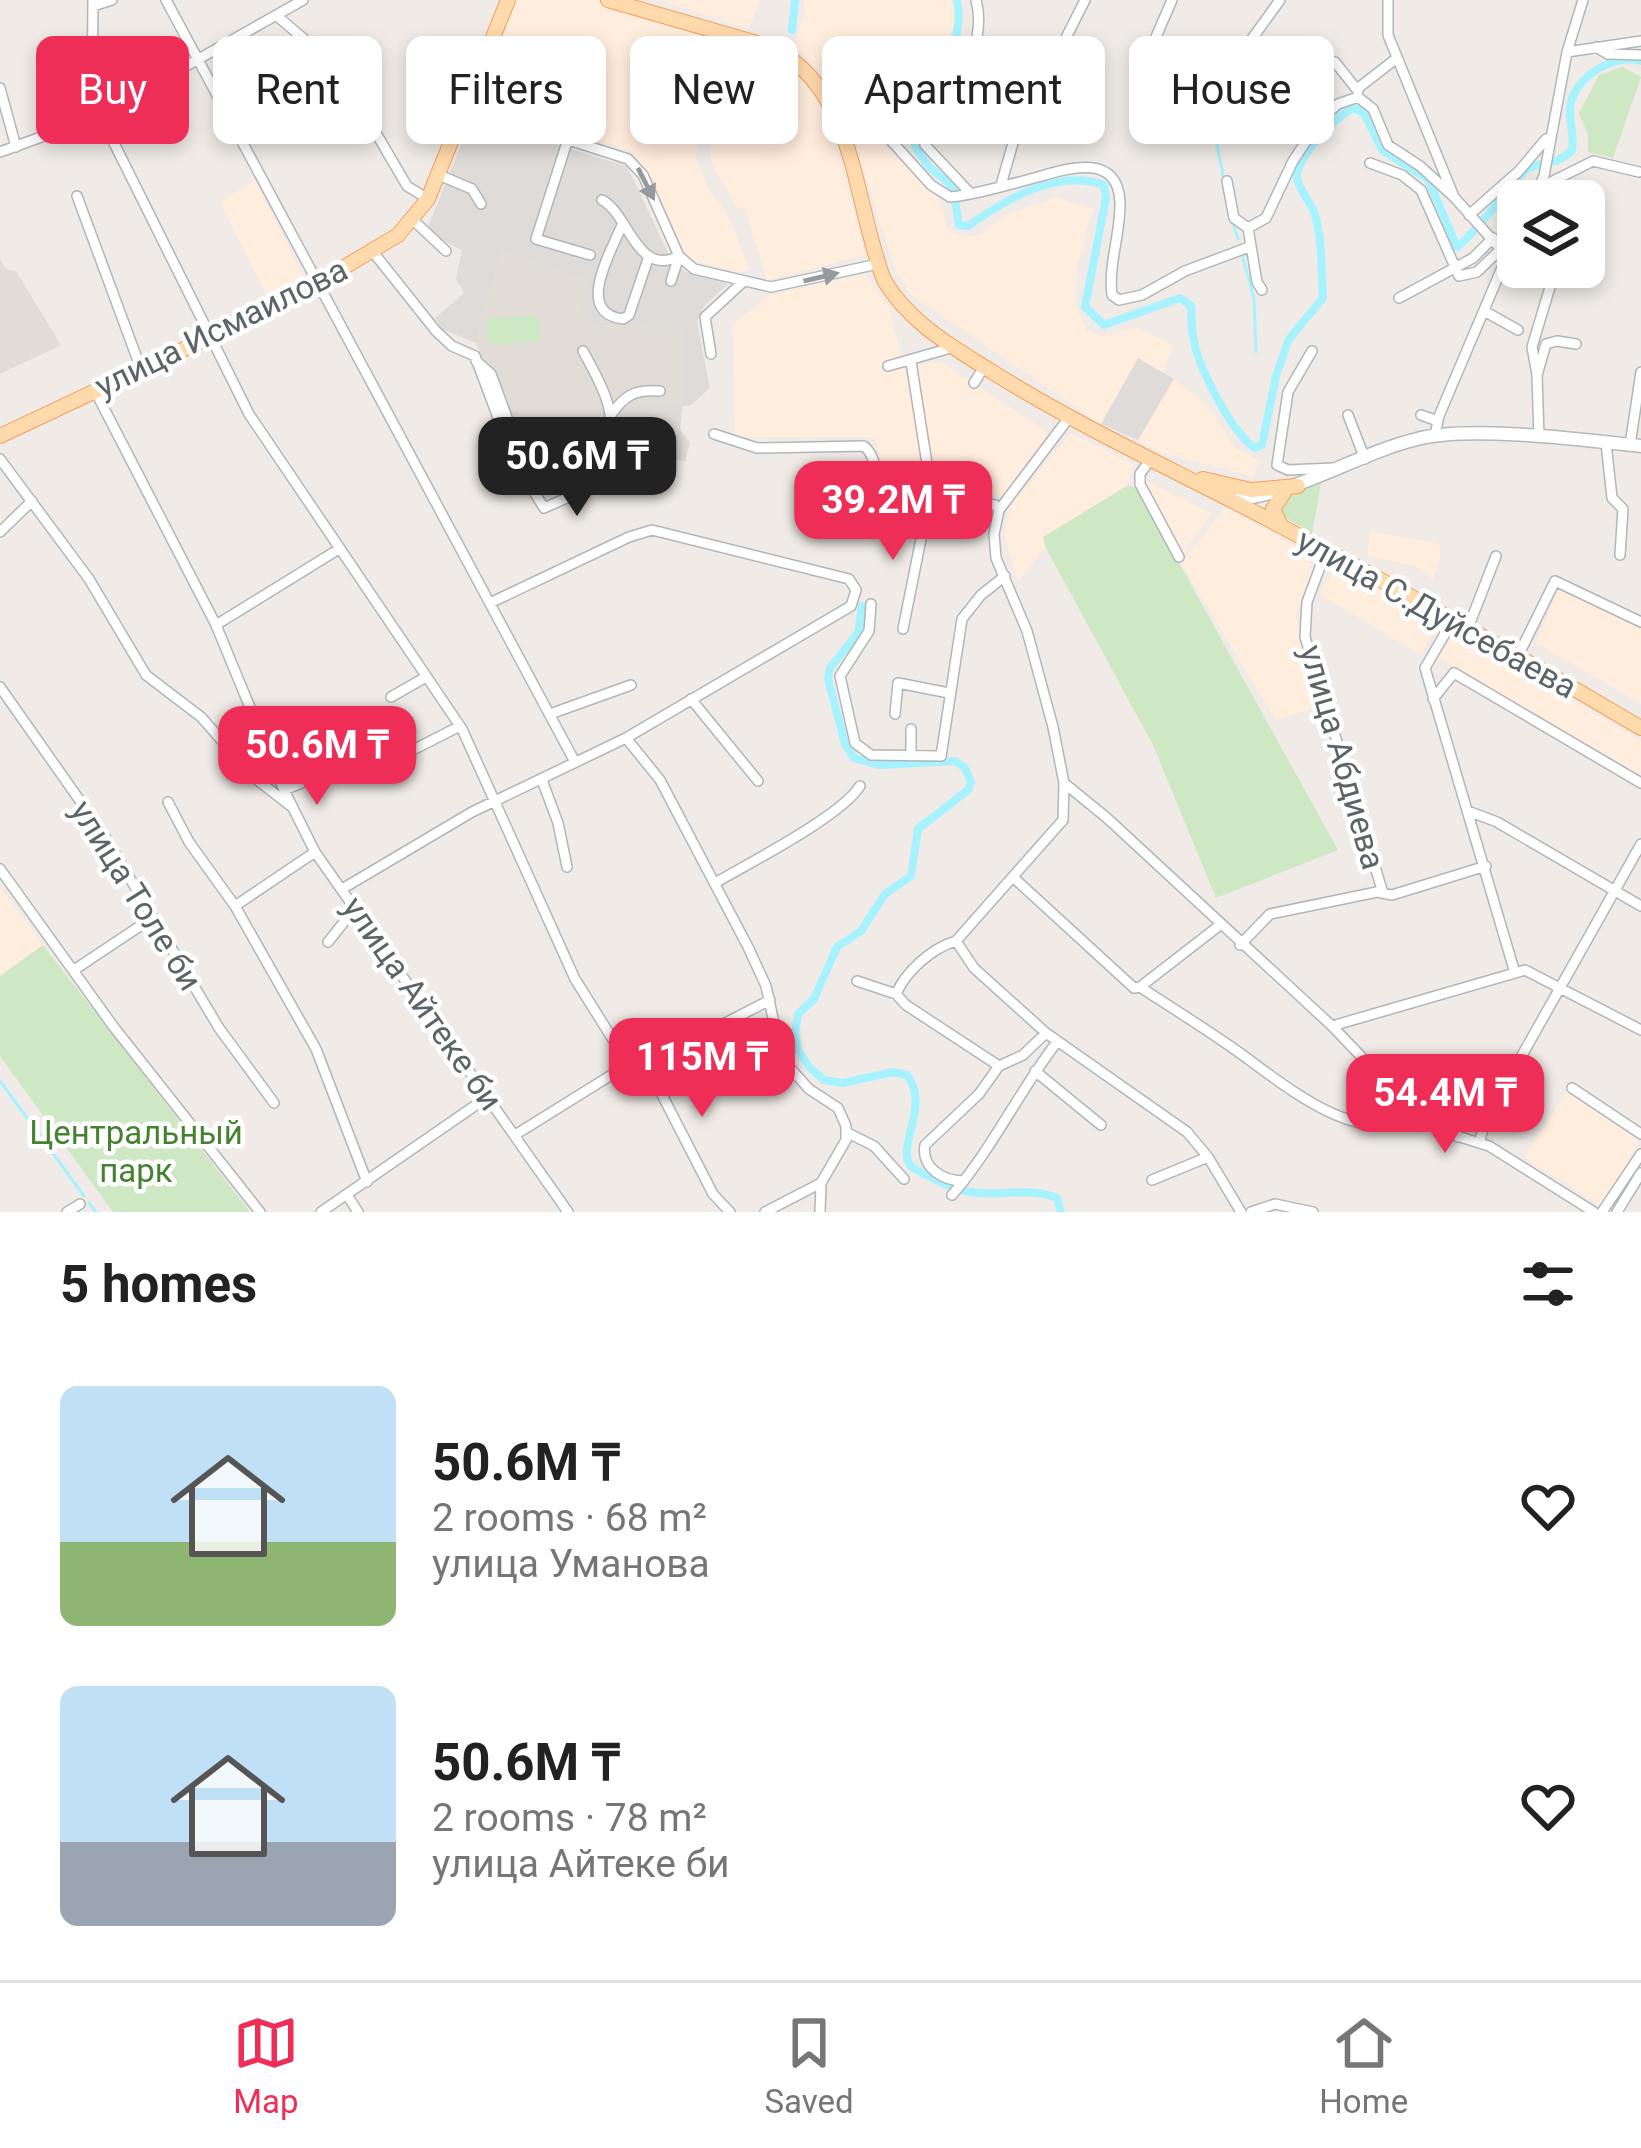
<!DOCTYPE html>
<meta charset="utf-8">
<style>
:root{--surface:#fff;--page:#f2f2f2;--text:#222;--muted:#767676;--line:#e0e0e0;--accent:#ee2e56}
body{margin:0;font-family:Roboto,sans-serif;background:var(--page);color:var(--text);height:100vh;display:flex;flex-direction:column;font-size:45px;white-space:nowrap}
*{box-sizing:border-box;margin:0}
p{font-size:39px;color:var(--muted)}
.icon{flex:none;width:66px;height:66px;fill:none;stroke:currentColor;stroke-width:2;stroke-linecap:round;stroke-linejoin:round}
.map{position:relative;height:1212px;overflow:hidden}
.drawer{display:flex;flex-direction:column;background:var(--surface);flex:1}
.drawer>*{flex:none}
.banner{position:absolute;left:36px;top:36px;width:1569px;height:108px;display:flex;gap:24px}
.fabs{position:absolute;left:1497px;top:180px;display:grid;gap:24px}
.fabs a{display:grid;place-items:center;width:108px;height:108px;border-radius:18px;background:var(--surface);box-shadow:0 6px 18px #0003;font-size:60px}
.price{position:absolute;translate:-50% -102px;padding:0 27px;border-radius:24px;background:var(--accent);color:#fff;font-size:39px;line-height:78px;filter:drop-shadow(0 3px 6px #0008)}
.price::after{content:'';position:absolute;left:50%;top:72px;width:36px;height:27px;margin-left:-18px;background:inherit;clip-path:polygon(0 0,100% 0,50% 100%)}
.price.active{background:#222;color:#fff}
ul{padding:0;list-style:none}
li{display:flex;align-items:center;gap:36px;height:300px;padding:0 60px}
li span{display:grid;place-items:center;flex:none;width:336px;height:240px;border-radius:18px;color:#555}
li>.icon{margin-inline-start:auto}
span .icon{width:144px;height:144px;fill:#fffc;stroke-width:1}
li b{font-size:51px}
h2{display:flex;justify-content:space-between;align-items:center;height:144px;padding:0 60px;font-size:51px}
.pill{padding:0 42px;border-radius:18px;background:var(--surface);box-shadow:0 6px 18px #0003;font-size:42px;line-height:108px}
.pill.active{background:var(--accent);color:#fff}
.menu{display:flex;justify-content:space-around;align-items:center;height:168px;border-top:3px solid var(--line);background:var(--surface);font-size:33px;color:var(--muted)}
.menu a{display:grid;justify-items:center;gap:6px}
.menu .active{color:var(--accent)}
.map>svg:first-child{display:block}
</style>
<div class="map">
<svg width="1641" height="1212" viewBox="0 0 1641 1212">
<rect width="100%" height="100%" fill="#f0ebe6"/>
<path fill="#ffeddd" d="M516 0H594L769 52 700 112 696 156 707 187 728 214 750 271 736 272 689 259 670 231 642 165 631 151 477 101 485 88Z
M659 0H760L749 29Z
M803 0H951L958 20 900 132 878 124 853 132 838 91 794 46 805 12Z
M780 59 794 66 819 95 830 117V130L866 255 767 280 745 208 736 207 711 162 710 118Z
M873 140 889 149 939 199 947 228 963 237 980 235 1004 215 1056 198 1093 208 1076 271 1075 300 1086 330 1102 336 1138 327 1174 346 1162 373 1138 359 1101 424 910 294 895 270 856 145Z
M255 180 306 282 269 301 220 202Z
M865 274 890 309 904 367 940 361 1048 432 1002 496 883 486 875 437H735L733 323 771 295Z
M1174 379 1207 405 1235 448 1259 460 1254 477 1159 452 1138 440Z
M1071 433 1134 465 1127 486 1043 537 1045 548 1018 581 1006 543V522L1015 500Z
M1141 478 1212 513 1183 554 1169 529Z
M1225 508 1312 555 1308 561 1312 569 1296 616 1314 708 1276 720 1181 563Z
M1370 531 1438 543 1441 555 1433 580 1416 566 1367 556Z
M1337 565 1439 622 1421 655 1319 594Z
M1559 587 1641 627V704L1536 643Z
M1452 630 1641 741V775L1438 657Z
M0 887 43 945 0 976Z
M1568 1090 1641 1138 1602 1207 1524 1157Z"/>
<path fill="#dfdbd8" d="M471 119 627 166 673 263 686 272 728 284 704 306 697 322 710 388 691 405 683 406 680 429 690 443 685 461 618 455 619 405 683 328 596 325 579 312 588 281 502 252 476 343 442 329 435 318 464 293 456 279 462 250 426 232Z
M1138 358 1174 379 1138 440 1101 424Z"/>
<path fill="#e2dcd7" d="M502 252 589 281 579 311 596 325 683 327V405H620V432L611 431 522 463 476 343Z
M0 259 6 269 16 271 61 345 0 374Z"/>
<path fill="#cde8c2" d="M1623 67 1641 77 1613 158 1588 152V135L1579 113 1599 75Z
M539 316 540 342 488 344 487 318Z
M1321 484 1312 534 1277 512 1285 496Z
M1127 486 1137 487 1338 850 1216 898 1153 745 1046 548 1043 537Z
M43 945 250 1212H113L0 1056V976Z"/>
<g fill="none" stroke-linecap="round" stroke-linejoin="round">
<path stroke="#a7f2ff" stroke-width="3" d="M1224 179C1211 111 1196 96 1246 40
M1233 224 1238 239
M1242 254 1254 298 1256 352
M0 1081 84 1196
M89 1203 96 1212"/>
<path stroke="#a7f2ff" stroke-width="8" d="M957 0C968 59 916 92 915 147L929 167 953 187 959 225 968 226C1005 200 1057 168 1104 185L1106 198 1085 307 1104 325 1180 298 1191 306C1192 318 1191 333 1195 346 1202 373 1232 433 1255 448L1262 445 1276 376 1289 339 1323 298C1321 270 1323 239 1314 212 1310 201 1299 190 1297 178 1294 160 1338 112 1355 108L1365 115 1382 150 1428 179 1457 247C1466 243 1513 184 1526 170 1543 160 1558 166 1572 150 1575 133 1567 118 1571 102 1578 75 1615 53 1641 61
M792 30 795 0
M862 606 858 633 830 668 828 679 845 744 854 758 879 765 955 761 965 768 971 782 968 790 918 829 911 876 885 894 861 931 837 947 814 999 798 1014 795 1033 798 1050 810 1068 824 1080 843 1083 893 1072 907 1075C931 1106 895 1148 911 1166 916 1171 930 1176 936 1180 985 1207 1020 1182 1057 1198L1061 1212"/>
<g stroke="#b1b6b9" stroke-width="12">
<path id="street" d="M93 0 92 96 96 117 113 141 249 414 462 729 575 979 632 1070 657 1085 713 1194 730 1212
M166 0 575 762
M1388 0V35L1454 197 1506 255
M93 6 112 0
M277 16 338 68 407 186 428 199
M1249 43 1280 0
M1596 47 1608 54 1641 55
M414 51 433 55 452 46 485 60
M1567 52 1641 41
M1145 62 1172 0
M1335 62 1358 91
M0 88 16 147
M1357 89 1397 58
M1358 97 1373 109 1388 145 1420 166 1454 197
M450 102 628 159 643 175 679 256 694 269 771 287 878 264
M568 139 536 239 590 255
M843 141 878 132 887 136 931 185 950 197C974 195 999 187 1023 181 1054 174 1117 145 1120 202 1121 233 1108 264 1112 295L1119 300 1142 295 1185 271 1249 247
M0 152 96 117 303 0
M1370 163 1402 175 1421 190 1459 276 1477 272 1501 249
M439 175 472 189 481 204
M1227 181 1234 218 1248 228
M1553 181 1569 201
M1001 185 1013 143 1085 0
M1539 188 1593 161 1639 172
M971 194 925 145C945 103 990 51 976 0
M77 196 141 369
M602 200C629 214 637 278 679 256
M1532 201 1544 176 1567 52 1583 0
M1469 215 1519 171 1546 139
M413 220 446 251
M622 225C611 252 574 313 623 319L629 315 649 256
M1248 228 1266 218 1293 161 1320 120 1338 104 1358 97
M1248 228 1257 282 1262 290
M373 252 436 331 452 346 475 356 513 458 544 508 596 485
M671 281 679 256
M1399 298 1473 258 1493 238
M1484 311 1518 330
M1312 351 1288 392 1277 465 1288 470 1333 468
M711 354 705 317 744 281
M476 361 491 374 523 461 533 465 607 440C620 414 596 375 583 351
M888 366 954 347
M1537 375 1546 344 1557 341 1576 344
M974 383 984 367
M94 389 216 625 284 790 315 852 568 1212
M611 415C625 394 637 389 660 391
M1348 415 1365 459
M1421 415 1438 421
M714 434 757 448 864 446C881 461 871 481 884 496 919 507 958 498 995 505L999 510
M1435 435 1439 416 1518 230
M1539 437 1537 375 1532 347 1556 267
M1606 443 1612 498 1623 509 1620 555
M1630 445 1641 372
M0 459 89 579 146 675 201 717 256 779 292 807
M1150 460 1140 474V484L1179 557
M0 532 32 501
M1326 551 1307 602 1305 637 1383 893
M871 604 869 631 840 676 855 743 871 755 941 756 962 619 981 595 1005 576
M1453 620 1425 668 1515 973
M216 625 339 549
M1468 628 1496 556
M903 629 931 489 911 362
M1518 656 1555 581 1641 622
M0 687 104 835 219 1028 274 1103
M391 697 426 677
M691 699 758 781
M1433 699 1454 673 1641 783
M550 714 631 685
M895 714 898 683 949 693
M626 738 660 780 748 947 766 986 779 1046 790 1068 809 1089 838 1108 846 1126V1140L821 1183 765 1212
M407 753 460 726
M911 756V729
M542 780 558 823 567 867
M1064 783 1107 818 1332 1026 1419 1117 1444 1132 1489 1146 1594 1212
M284 790 324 774
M168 802 189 842 235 906 316 1049 367 1182
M1468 811 1497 822 1641 906
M0 869 113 1026 260 1212
M1014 878 1134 988 1140 987C1169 1006 1198 1024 1227 1044 1279 1079 1352 1150 1419 1117
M715 883C749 863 840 817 860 786
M342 889 472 812 626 738 851 606 856 590 849 579 652 530 629 537 490 603
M235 906 315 852
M956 941 974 968 1046 1033 1187 1132 1208 1157 1241 1212
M328 942 356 907
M1240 945 1270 914 1377 892 1392 895 1486 866
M74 970 152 918
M857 981 896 994
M1140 987 1220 925
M1332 1026 1525 970 1641 1030
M999 1066 906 1005 896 994C906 971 932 948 956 941L1063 820 1064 783 1053 727 1027 631 996 558 994 534 999 510 1068 419
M999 1066 1023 1055 1046 1033
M1035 1071 1101 1125
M643 1075 704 1034 770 1000
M1572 1088 1641 1134
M1447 1103 1458 1137
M848 1133 874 1146 904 1179
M515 1135 629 1064
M1480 1140 1485 1121 1641 844
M1152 1180 1208 1157
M964 1181C943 1181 921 1168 925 1145L979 1094 999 1066
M347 1195 358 1212
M952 1195C993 1148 1019 1091 1057 1042
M67 1212 80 1204
M321 1212 489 1096
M820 1212 821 1183
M1251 1212 1275 1204 1313 1212
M1602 1212 1641 1154
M1617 1212 1641 1173"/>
</g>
<g stroke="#b2b8bb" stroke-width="15">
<path id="secondary" d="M1231 500C1299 494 1353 455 1417 439 1469 425 1584 440 1641 446"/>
</g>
<g stroke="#f59e5a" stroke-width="16">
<path id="primary" d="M608 0 764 45C855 78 853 201 884 280 909 323 953 347 994 373 1085 430 1181 473 1275 523 1399 589 1521 657 1641 728
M0 436 244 321 316 284 398 235 428 199 508 0
M1203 479 1251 490 1298 486
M1281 526 1273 509 1285 491"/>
</g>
<use href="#street" stroke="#fff" stroke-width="9"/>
<use href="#secondary" stroke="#fff" stroke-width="12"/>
<use href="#primary" stroke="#ffdaac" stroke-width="14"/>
</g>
<defs><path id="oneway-solid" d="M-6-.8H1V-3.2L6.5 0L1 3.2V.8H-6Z" transform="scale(3)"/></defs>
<g fill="#969a9c">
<use href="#oneway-solid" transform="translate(646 184) rotate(63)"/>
<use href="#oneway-solid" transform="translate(821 277) rotate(-13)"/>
</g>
<g text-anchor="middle" stroke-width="9" stroke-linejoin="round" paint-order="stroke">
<g font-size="33" fill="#5d6467" stroke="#fff">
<text transform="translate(221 327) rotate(-26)" y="12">улица Исмаилова</text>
<text transform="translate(1437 613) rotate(29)" y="12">улица С.Дуйсебаева</text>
<text transform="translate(1343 757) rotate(74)" y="12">улица Абдиева</text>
<text transform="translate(137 895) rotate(58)" y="12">улица Толе би</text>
<text transform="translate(423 1003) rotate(55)" y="12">улица Айтеке би</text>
</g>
<g font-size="33" fill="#448231" stroke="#fff">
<text x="136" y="1144">Центральный<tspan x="136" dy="38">парк</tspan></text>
</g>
</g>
</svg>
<div class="fabs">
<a><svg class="icon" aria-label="layers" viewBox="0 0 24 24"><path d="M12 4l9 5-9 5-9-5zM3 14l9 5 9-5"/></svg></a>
</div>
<b class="price active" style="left:577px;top:519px">50.6M ₸</b>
<b class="price" style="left:893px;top:563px">39.2M ₸</b>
<b class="price" style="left:317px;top:808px">50.6M ₸</b>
<b class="price" style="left:702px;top:1120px">115M ₸</b>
<b class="price" style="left:1445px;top:1156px">54.4M ₸</b>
<div class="banner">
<a class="pill active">Buy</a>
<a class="pill">Rent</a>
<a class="pill">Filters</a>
<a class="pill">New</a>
<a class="pill">Apartment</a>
<a class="pill">House</a>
</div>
</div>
<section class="drawer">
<h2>5 homes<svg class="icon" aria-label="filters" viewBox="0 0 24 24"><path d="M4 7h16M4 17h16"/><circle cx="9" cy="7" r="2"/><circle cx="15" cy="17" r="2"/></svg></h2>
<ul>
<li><span style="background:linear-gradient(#bfe0f5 65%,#8fb573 0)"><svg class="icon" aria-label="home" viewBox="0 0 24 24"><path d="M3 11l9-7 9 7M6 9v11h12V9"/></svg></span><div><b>50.6M ₸</b><p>2 rooms · 68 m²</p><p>улица Уманова</p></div><svg class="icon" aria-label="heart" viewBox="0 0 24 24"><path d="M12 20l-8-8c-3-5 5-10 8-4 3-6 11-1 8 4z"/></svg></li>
<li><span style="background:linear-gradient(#bfe0f5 65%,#9aa5b1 0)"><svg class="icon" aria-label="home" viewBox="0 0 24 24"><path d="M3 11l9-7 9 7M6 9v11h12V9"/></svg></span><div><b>50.6M ₸</b><p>2 rooms · 78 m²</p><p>улица Айтеке би</p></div><svg class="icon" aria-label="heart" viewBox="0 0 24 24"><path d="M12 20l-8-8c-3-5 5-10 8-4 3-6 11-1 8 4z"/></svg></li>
</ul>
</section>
<nav class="menu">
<a class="active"><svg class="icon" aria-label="map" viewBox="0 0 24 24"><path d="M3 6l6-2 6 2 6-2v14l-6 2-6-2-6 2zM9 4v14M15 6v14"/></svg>Map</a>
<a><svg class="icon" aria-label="saved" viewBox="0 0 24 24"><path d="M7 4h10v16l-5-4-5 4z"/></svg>Saved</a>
<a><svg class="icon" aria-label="home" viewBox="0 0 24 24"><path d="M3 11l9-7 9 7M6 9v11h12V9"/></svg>Home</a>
</nav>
